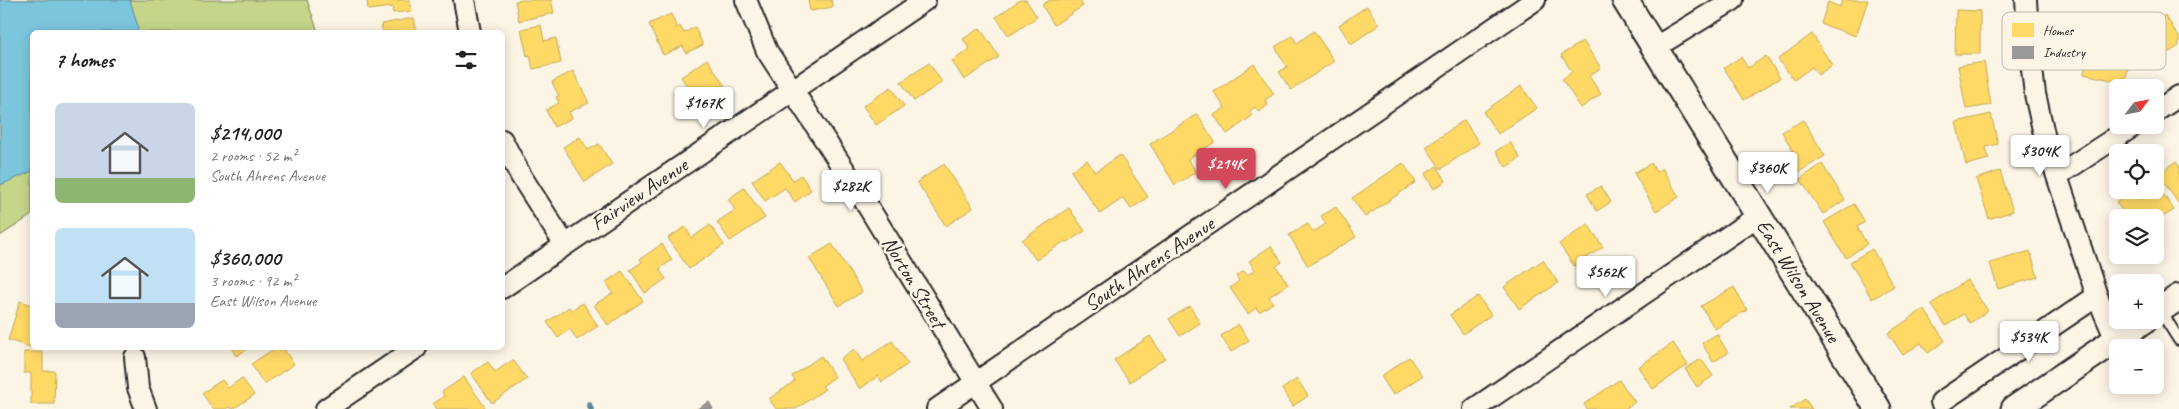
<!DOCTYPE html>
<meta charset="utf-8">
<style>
:root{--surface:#fff;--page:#f2f2f2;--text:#222;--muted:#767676;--accent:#d1495b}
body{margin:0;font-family:Caveat,sans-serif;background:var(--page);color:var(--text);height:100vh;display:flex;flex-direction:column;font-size:19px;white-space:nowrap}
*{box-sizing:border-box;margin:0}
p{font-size:16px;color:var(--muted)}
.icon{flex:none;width:28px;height:28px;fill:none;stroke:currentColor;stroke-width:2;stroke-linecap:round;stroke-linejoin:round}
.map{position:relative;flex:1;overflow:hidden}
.panel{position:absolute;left:30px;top:30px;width:475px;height:320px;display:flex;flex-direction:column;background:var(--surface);border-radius:8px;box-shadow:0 2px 12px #0003}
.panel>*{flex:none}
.needle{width:32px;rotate:58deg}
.buttons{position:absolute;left:2109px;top:79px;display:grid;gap:10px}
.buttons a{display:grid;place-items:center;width:55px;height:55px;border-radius:8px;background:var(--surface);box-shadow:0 2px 12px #0003;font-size:25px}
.price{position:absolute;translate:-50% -42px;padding:0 11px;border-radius:5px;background:#fff;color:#222;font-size:16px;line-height:32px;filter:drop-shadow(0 1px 2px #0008)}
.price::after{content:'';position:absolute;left:50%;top:30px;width:15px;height:11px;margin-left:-8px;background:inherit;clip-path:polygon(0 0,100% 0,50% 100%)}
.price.selected{background:var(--accent);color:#fff}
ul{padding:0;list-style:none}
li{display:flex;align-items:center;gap:15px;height:125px;padding:0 25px}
li span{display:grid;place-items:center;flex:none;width:140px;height:100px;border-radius:8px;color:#555}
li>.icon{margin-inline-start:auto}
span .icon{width:60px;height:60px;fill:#fffc;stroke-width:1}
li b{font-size:21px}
h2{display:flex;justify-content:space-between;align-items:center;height:60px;padding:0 25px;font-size:21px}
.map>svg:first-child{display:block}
</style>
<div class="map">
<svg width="2179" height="409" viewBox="0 0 2179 409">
<rect width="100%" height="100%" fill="#fcf5e5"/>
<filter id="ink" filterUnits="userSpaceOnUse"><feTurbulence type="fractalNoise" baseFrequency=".02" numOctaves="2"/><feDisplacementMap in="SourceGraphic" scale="10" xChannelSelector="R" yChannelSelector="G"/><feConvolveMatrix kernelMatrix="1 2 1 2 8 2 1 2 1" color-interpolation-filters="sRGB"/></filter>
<g filter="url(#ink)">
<path fill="#c5d589" stroke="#78805a" d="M0 0H307L318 32H32V215L0 236Z"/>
<path fill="#7cc6dd" stroke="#5c8896" d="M0 0H130L138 27 137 32H32V171L3 184H0Z"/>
<path fill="#ffd966" stroke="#bfa554" d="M367 0H410L412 11 393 13 392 7 368 10Z
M522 0H551L554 13 519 21 515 1Z
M808 0H831L833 7 810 11Z
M1020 0H1026L1037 17 1009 36 996 17Z
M1050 0H1079L1083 6 1054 25 1042 5Z
M1842 0H1868L1856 36 1821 24 1828 2 1840 7Z
M1367 6 1379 25 1351 44 1339 25Z
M1956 10 1980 11V54H1955Z
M671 14 677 28 680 26 684 33 695 27 703 45 686 53 683 46 663 55 649 24Z
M2165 15 2179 37V46L2148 66 2135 45 2156 31 2151 24Z
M414 18 417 32H383L381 24Z
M541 25 544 41 556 38 561 63 533 69 530 55 527 56 521 29Z
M980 28 999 57 964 80 952 61 970 49 963 39Z
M1314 31 1334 61 1291 90 1279 72 1287 67 1275 47 1292 36 1297 43Z
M1812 34 1832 65 1818 75 1812 67 1794 80 1778 59Z
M1583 41 1601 68 1589 76 1601 94 1581 108 1562 79 1572 72 1561 55Z
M2089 49 2130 57 2125 83 2084 74Z
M1766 56 1780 78 1744 100 1724 68 1741 57 1748 68Z
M707 59 730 94 704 112 681 77Z
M1984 62 1991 105 1966 109 1958 66Z
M929 63 942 82 914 101 901 82Z
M1254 64 1274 94 1265 100 1268 105 1259 112 1255 107 1249 112 1252 116 1227 134 1214 115 1225 108 1214 92Z
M573 71 589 103 569 112 572 118 554 127 546 110 559 103 556 97 559 96 552 82Z
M1521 86 1537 108 1498 134 1483 112Z
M891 87 904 106 876 125 863 106Z
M1197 114 1215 142 1188 159 1196 172 1175 185 1150 144Z
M1991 114 1998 144 1986 147 1989 159 1966 165 1956 122Z
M1464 120 1479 143 1441 169 1426 147Z
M1803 120 1825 156 1794 175 1784 157 1793 151 1782 132Z
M580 137 588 150 599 144 612 164 585 182 563 147Z
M1510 142 1520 158 1506 167 1496 151Z
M1120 155 1148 197 1131 209 1123 198 1100 214 1071 171 1087 160 1095 172Z
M780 162 793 180 801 175 811 190 795 202 785 188 765 201 752 181Z
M2176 162 2179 166V204L2158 174Z
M1403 163 1416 182 1365 217 1352 198Z
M1651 163 1656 172 1662 168 1679 197 1656 211 1634 173Z
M944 164 973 208 946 226 917 182Z
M1822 164 1845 200 1823 214 1800 179Z
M1437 166 1446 181 1434 189 1425 174Z
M2000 171 2013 211 1989 219 1976 179Z
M1601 186 1611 202 1597 211 1587 194Z
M744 188 765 218 730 241 717 222 735 210 728 199Z
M2159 188 2174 210 2155 222V218H2127L2116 202 2134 190 2141 200Z
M1854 204 1865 222 1857 227 1867 244 1846 258 1824 222Z
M1336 207 1356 237 1308 266 1289 235 1308 224 1313 232 1326 224 1321 216Z
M1069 208 1085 231 1066 243 1065 241 1036 260 1022 240Z
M1588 224 1603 247 1574 266 1559 244Z
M710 225 724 245 689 269 668 238 685 227 692 238Z
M662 244 672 260 659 269 666 279 645 293 630 270 642 262 640 259Z
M832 244 862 292 839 306 809 258Z
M1271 246 1282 262 1276 266 1288 284 1269 297 1273 303 1259 312 1256 308 1248 314 1230 288 1239 281 1236 276 1244 271 1247 275 1255 270 1249 261Z
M1872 249 1894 286 1872 299 1850 262Z
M2030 251 2038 277 1998 289 1990 263Z
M1543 260 1558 283 1519 309 1504 287Z
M622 271 643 301 608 325 594 305 613 293 606 282Z
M1967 280 1988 311 1970 323 1964 314 1946 326 1931 304Z
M1734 287 1747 310 1715 329 1701 306Z
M1478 296 1491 315 1463 334 1450 315Z
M20 301 32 305V340L30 347 8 340Z
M583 303 598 326 577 340 570 329 558 338 547 322 569 307 571 310Z
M1190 306 1200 323 1180 336 1169 319Z
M1924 309 1945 341 1928 353 1921 343 1903 355 1888 333Z
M1238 324 1249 340 1231 352 1221 336Z
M1717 334 1728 353 1713 362 1702 343Z
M1150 336 1165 358 1130 382 1114 360Z
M892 341 908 364 882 382 878 376 860 389 840 359 854 349 862 361Z
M1673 343 1688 365 1653 389 1638 367Z
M231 348H249L236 356Z
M275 348H283L294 364 264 384 251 364Z
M24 352H43V371H55L54 404H31V373H24Z
M821 356 835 377 822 386 825 389 796 409H776L769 399 795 381 792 376Z
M1409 357 1422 376 1393 395 1381 376Z
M1701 359 1713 376 1697 387 1685 369Z
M513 360 527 379 492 403 471 373 488 362 495 372Z
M464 377 485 407 482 409H436L433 404 444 396 442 392Z
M242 378 254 395 233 409 229 407 226 409H213L202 393 222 380 228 388Z
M1297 379 1308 396 1293 406 1282 389Z
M1619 380 1635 402 1625 409H1587L1584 404Z
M1805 399 1812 409H1790Z"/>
<path fill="#999" stroke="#787878" d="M709 402 713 409H697Z"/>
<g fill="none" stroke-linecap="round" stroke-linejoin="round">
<path stroke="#5c8896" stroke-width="5.5" d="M589 404 591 409"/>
<g stroke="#2b2b2b" stroke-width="14">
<path id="service" d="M2160 310 2179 340"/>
</g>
<g stroke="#2b2b2b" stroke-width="24">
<path id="minor" d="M464 0 470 32
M746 0 767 51 864 200 992 409
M2026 0 2029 45 2035 94 2046 143 2097 296 2116 340
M1654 48 1733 0
M2155 112 2179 96
M502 140 521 176 565 245
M2058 175 2135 125
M502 288 925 0
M135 357 138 388 146 409
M1941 402 2097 296
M326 409 416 348
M937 409 1535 0
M1474 409 1758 216"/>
</g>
<g stroke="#2b2b2b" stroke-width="29">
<g id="tertiary">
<path id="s1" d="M1625 0 1878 409"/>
<path d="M2155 313 2179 297"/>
<path d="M2014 409 2145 320"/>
</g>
</g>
<use href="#service" stroke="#fcf5e5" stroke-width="10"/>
<use href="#minor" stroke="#fcf5e5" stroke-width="20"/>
<use href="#tertiary" stroke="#fcf5e5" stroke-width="25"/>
</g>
</g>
<g text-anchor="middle" stroke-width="5" stroke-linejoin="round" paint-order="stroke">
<g font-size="21" fill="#2b2b2b" stroke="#fcf5e5">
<text transform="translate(639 194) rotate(-34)" y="7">Fairview Avenue</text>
<text transform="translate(1149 264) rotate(-34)" y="7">South Ahrens Avenue</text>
<text dy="7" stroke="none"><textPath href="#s1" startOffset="330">East Wilson Avenue</textPath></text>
<text transform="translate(914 282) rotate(59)" y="7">Norton Street</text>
</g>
</g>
<rect x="2002" y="12" width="164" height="58" rx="8" fill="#fcf5e5" stroke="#bdb8ad" stroke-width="1"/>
<rect x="2012" y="23" width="22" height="14" fill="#ffd966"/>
<rect x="2012" y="46" width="22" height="13" fill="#999"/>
<g font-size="14" fill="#2b2b2b">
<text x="2043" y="35">Homes</text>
<text x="2043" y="57">Industry</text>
</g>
</svg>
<div class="buttons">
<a><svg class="needle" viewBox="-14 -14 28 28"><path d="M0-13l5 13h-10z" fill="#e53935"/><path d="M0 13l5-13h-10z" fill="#767676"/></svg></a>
<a><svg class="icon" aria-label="locate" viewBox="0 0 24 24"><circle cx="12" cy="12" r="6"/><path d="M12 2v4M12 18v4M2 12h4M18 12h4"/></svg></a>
<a><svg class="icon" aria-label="layers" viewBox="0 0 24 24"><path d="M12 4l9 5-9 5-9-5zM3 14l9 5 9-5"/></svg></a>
<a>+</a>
<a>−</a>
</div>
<b class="price" style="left:704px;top:129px">$167K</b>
<b class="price" style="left:2040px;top:177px">$304K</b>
<b class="price selected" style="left:1226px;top:190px">$214K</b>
<b class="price" style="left:1768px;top:194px">$360K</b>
<b class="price" style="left:851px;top:212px">$282K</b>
<b class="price" style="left:1606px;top:298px">$562K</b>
<b class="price" style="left:2029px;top:363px">$534K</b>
<section class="panel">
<h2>7 homes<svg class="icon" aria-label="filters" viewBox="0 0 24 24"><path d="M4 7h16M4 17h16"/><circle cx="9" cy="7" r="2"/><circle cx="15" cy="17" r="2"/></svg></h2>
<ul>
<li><span style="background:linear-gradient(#c9d6e8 75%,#8fb573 0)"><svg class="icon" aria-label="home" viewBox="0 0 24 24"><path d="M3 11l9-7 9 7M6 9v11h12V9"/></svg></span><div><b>$214,000</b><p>2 rooms · 52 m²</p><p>South Ahrens Avenue</p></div></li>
<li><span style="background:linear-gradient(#bfe0f5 75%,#9aa5b1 0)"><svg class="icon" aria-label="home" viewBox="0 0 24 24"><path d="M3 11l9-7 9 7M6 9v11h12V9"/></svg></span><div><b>$360,000</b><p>3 rooms · 92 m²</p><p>East Wilson Avenue</p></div></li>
</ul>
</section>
</div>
